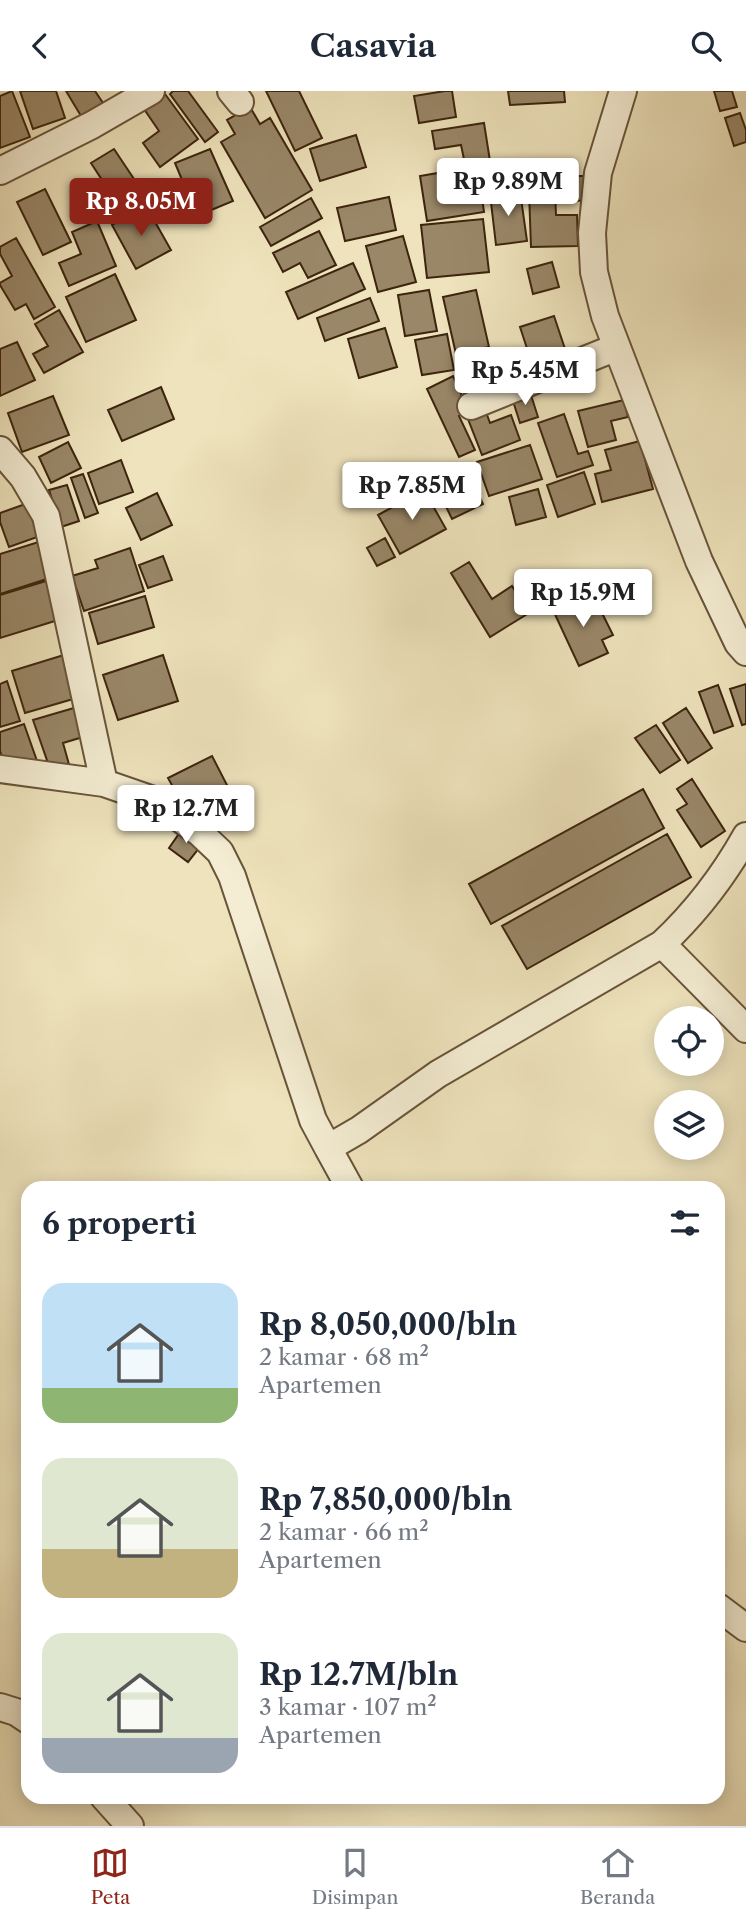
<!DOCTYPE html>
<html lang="id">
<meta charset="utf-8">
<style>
:root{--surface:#fff;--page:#f6f6f7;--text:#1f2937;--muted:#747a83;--line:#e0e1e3;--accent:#8f2418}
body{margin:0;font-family:"Libre Caslon Text",serif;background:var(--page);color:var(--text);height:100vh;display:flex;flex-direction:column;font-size:26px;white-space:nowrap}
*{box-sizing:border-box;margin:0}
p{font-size:23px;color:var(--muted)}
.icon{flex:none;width:38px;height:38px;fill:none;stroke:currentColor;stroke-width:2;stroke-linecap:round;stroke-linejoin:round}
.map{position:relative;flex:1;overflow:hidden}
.drawer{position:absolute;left:21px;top:1090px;width:704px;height:623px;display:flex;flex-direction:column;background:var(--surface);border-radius:21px;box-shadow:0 4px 18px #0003}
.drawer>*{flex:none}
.buttons{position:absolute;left:654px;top:915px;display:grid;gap:14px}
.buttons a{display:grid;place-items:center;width:70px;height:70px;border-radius:50%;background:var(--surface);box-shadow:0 4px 18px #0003;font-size:35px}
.price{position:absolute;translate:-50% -60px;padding:0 16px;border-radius:7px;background:#fff;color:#222;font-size:23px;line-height:46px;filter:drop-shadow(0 2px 4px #0008)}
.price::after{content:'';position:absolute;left:50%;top:42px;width:21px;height:16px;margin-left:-10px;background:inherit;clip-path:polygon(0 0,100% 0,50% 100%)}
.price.current{background:var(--accent);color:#fff}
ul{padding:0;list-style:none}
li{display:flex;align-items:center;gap:21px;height:175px;padding:0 21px}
li span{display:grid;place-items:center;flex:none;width:196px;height:140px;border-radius:21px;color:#555}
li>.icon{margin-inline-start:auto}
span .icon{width:84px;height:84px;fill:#fffc;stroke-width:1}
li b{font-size:30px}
h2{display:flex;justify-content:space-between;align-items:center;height:84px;padding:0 21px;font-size:30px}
header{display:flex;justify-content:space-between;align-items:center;height:91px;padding:0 21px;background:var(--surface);font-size:32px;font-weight:800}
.tab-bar{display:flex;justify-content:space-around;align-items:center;height:98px;border-top:2px solid var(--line);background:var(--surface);font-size:19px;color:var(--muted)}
.tab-bar a{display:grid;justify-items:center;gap:4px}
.tab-bar .current{color:var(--accent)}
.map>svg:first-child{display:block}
</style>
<header><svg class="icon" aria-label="back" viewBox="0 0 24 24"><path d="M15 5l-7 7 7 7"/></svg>Casavia<svg class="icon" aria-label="search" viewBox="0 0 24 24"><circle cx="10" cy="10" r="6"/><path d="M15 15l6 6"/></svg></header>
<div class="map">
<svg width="746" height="1735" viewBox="0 0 746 1735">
<rect width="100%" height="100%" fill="#eee3bc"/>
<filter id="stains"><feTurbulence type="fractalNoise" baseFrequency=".00286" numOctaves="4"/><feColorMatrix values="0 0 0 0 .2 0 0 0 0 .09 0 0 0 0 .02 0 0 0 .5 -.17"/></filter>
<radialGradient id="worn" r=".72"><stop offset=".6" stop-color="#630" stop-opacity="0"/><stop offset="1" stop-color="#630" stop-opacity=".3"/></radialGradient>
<path fill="#998768" stroke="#3d240e" stroke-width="2" d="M12 0 30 46 0 57V5Z
M20 0H56L65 27 33 38Z
M66 0H95L103 12 81 25Z
M173 0H188L218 41 205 51 170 3Z
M266 0H299L322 47 295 60Z
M445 0H452L456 26 419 32 414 5Z
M508 0H564L565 11 510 14Z
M714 0H732L737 16 720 20Z
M165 3 198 48 160 76 143 52 159 40 144 18Z
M250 16 260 33 270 27 312 99 265 127 221 51 235 43 227 29Z
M740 22 746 39V51L734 55 725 27Z
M484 32 490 70 465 73 461 54 435 58 432 40Z
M356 44 366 76 320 90 310 58Z
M114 58 140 97 117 112 91 72Z
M210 58 233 110 197 125 175 72Z
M536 72H554L556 124H577L578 155 531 156 529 101 537 100Z
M478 79 484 121 427 130 420 85 438 82 443 109 454 107 450 83Z
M569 85H586L585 110 568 109Z
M45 98 71 151 43 164 17 111Z
M520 100 527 150 496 154 490 103Z
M389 106 396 139 345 150 337 117Z
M311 107 322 127 271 155 260 136Z
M146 115 171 159 136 178 112 134Z
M483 128 489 181 427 187 421 134Z
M97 130 116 175 69 195 59 172 81 163 72 141Z
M319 140 336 174 308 187 300 172 283 181 273 162Z
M403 145 416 191 378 201 366 155Z
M16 147 55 216 34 228 26 213 15 219 0 194V192L12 185 0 163V156Z
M552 171 559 196 533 203 527 178Z
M353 172 365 198 298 228 286 201Z
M115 183 136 229 86 251 66 206Z
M429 199 437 240 405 245 398 204Z
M476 199 489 256 456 263 443 206Z
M370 207 379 230 325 250 317 227Z
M59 219 83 261 44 282 33 263 48 255 35 233Z
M554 225 570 273 536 285 520 236Z
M385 237 397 276 359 287 348 248Z
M447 243 454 279 422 284 415 249Z
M17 251 35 289 0 305V258Z
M516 258 525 287 515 290 506 262Z
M483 269 490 286 504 280 509 292 470 309 458 280Z
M453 285 469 320 459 325 475 359 459 366 427 298Z
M161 296 174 328 122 350 108 319Z
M530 301 538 326 520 332 512 307Z
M53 305 69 344 22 361 8 322Z
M624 309 628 326 611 330 616 349 588 356 578 320Z
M486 321 490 332 511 324 520 349 482 364 468 328Z
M564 323 578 363 588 360 593 374 557 386 538 332Z
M640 350 653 398 602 411 595 383 611 379 605 359Z
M68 351 81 377 51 392 39 366Z
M530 354 542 388 489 405 477 371Z
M121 369 133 401 99 413 88 382Z
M584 381 595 413 558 426 547 394Z
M83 383 98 422 85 427 71 387Z
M469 383 483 413 452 428 437 397Z
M67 394 79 430 61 436 49 399Z
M538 398 546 426 516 434 509 406Z
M424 399 446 438 400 463 378 424Z
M157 402 172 434 141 449 126 417Z
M31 411 43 444 9 456 0 431V422Z
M385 447 395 466 377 475 367 457Z
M45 449 56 485 0 503V463Z
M130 457 144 500 84 520 72 485 98 477 95 469Z
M163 465 172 489 148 497 139 474Z
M469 471 492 508 512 495 529 522 490 546 451 482Z
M46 490 58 529 0 547V504Z
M584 503 593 523 601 520 613 544 602 549 608 562 579 575 552 517Z
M145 505 154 536 98 553 89 522Z
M67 563 80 606 25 622 12 580Z
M163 564 178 610 118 629 103 584Z
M7 590 20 630 0 636V593Z
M746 593V633L742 634 730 598Z
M718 594 733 635 714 642 699 601Z
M84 614 93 643 63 652 70 677 50 678 33 629Z
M686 617 712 657 688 672 663 632Z
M24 633 37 670 5 674 0 660V641Z
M656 634 680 669 660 682 635 647Z
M212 665 228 696 185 718 168 687Z
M692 688 725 740 701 756 677 719 687 713 677 698Z
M643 698 664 737 491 833 469 793Z
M183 737 203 752 188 771 169 757Z
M667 743 691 786 527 878 502 835Z"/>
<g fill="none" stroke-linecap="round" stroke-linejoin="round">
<g stroke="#69543a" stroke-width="30">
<path id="minor" d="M231 0 240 11
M623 0 598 82 592 142 594 181 605 225 699 470 738 552 746 561
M0 80 92 34 151 0
M471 315 617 256
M0 359 23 386 46 425 104 692
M0 678 104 692 156 710 200 742 220 761 232 785 313 1029 328 1057 359 1039 438 983 662 853
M746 745C723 786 696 821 662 853L746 938
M328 1057 350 1097
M718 1516 746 1537
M0 1616 16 1621 28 1629
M104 1706 130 1735"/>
</g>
<use href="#minor" stroke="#f4edd3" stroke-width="26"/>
</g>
<rect width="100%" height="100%" filter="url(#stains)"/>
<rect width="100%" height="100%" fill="url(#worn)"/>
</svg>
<div class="buttons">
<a><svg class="icon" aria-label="locate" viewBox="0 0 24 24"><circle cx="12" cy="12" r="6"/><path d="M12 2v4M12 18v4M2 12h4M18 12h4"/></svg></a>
<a><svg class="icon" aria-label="layers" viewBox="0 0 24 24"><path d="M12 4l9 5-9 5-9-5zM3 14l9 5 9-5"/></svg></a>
</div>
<b class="price" style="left:508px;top:127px">Rp 9.89M</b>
<b class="price current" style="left:141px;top:147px">Rp 8.05M</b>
<b class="price" style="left:525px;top:316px">Rp 5.45M</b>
<b class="price" style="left:412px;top:431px">Rp 7.85M</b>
<b class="price" style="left:583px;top:538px">Rp 15.9M</b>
<b class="price" style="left:186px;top:754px">Rp 12.7M</b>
<section class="drawer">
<h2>6 properti<svg class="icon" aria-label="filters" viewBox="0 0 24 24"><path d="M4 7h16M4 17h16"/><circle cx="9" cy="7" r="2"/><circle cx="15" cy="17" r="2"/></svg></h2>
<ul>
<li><span style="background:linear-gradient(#bfe0f5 75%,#8fb573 0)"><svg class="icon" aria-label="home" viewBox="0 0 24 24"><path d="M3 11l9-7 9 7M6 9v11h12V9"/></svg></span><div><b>Rp 8,050,000/bln</b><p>2 kamar · 68 m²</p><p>Apartemen</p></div></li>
<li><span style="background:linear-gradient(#dfe7d0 65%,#c2b280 0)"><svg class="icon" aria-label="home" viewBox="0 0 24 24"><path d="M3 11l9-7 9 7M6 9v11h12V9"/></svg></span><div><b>Rp 7,850,000/bln</b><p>2 kamar · 66 m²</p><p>Apartemen</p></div></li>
<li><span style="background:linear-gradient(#dfe7d0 75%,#9aa5b1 0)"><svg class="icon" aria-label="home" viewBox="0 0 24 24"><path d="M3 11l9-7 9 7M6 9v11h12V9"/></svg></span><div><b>Rp 12.7M/bln</b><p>3 kamar · 107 m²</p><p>Apartemen</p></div></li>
</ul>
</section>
</div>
<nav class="tab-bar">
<a class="current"><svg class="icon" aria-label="map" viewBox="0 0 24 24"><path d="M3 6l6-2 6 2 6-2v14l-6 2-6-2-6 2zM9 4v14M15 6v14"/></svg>Peta</a>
<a><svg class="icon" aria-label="saved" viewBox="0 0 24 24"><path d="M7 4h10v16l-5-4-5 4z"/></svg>Disimpan</a>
<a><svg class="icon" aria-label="home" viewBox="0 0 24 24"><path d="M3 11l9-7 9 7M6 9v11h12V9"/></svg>Beranda</a>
</nav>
